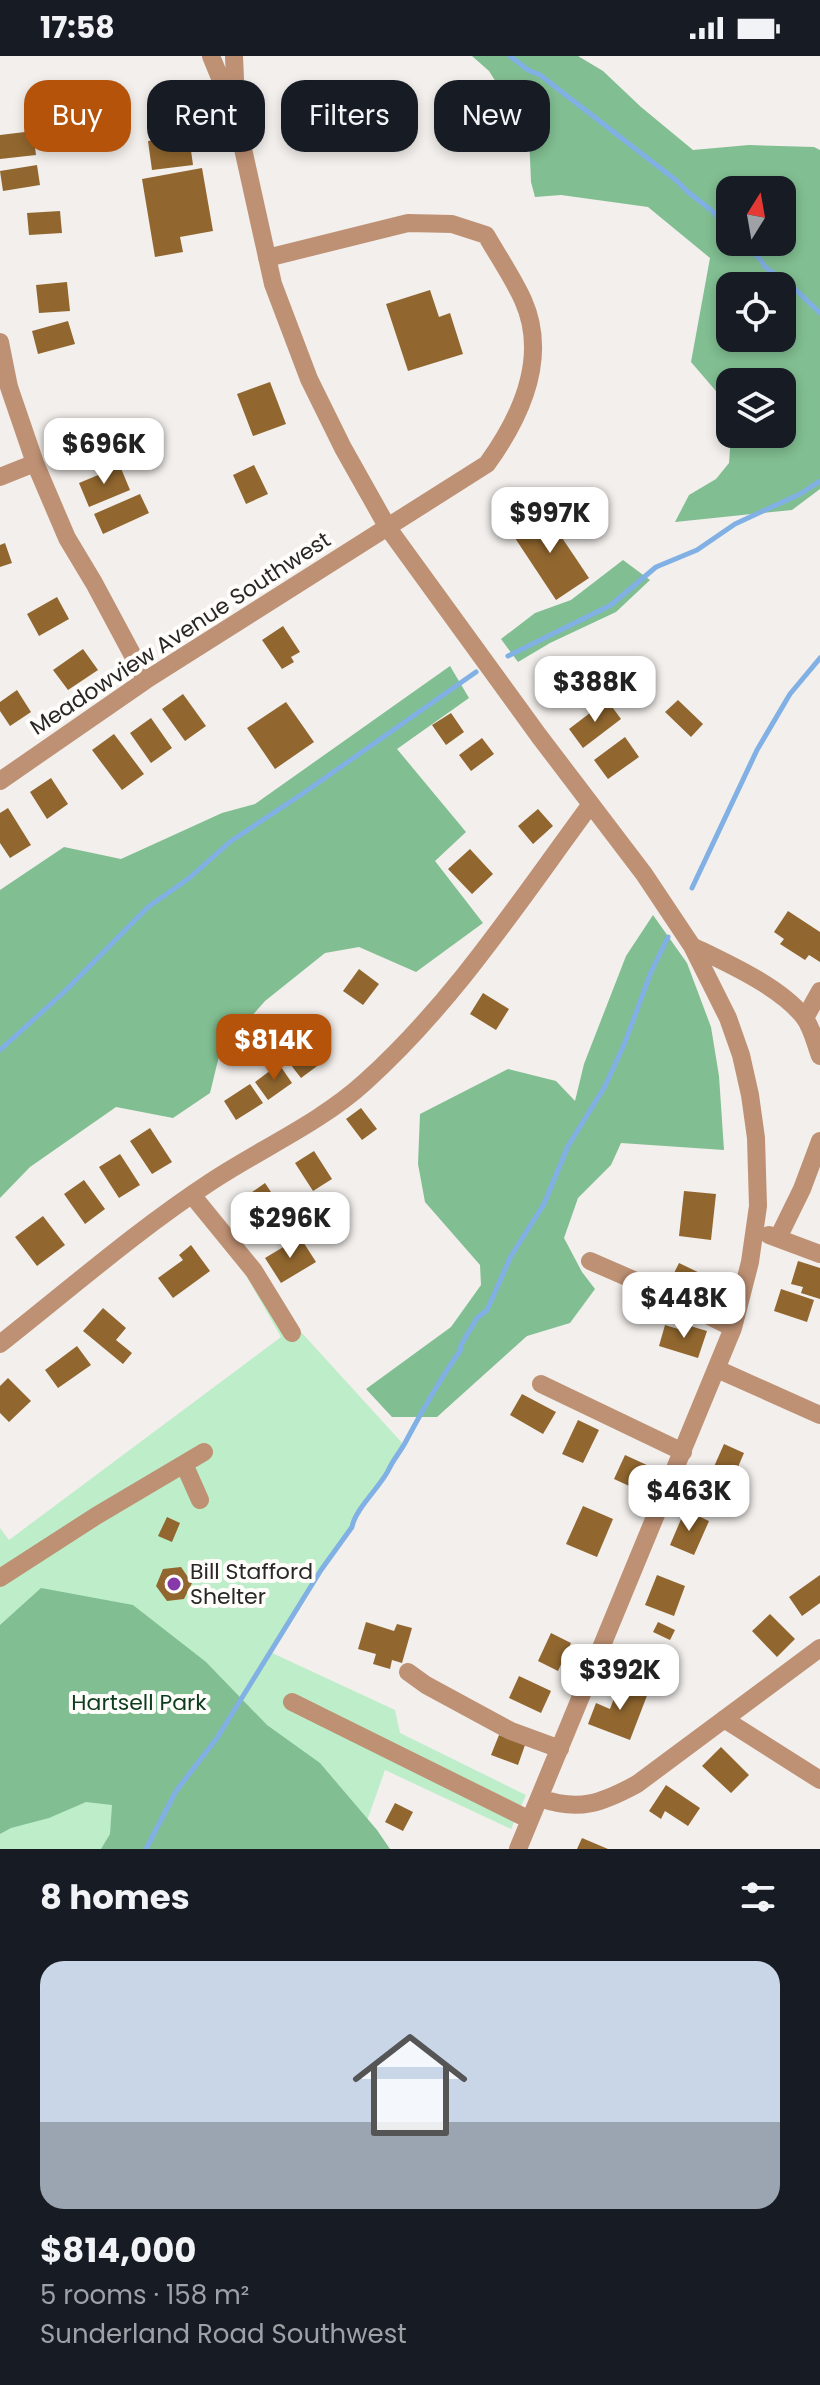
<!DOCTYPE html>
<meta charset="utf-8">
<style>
:root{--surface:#171b24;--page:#20242c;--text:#f1f3f6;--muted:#9ea1a6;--line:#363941;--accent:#b45309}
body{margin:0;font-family:Poppins,sans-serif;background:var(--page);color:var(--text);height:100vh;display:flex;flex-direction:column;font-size:30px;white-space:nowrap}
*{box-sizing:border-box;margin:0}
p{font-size:26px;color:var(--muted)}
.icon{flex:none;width:44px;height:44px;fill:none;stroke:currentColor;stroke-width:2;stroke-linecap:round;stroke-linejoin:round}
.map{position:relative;height:1793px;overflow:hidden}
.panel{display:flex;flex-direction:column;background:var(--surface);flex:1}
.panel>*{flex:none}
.hud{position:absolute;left:24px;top:24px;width:772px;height:72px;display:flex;gap:16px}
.needle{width:52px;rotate:11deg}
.controls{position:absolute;left:716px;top:120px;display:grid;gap:16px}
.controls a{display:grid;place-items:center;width:80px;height:80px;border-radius:16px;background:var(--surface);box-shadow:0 4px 12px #0003;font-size:40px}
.price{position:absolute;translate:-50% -68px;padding:0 18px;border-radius:16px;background:#fff;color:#222;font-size:26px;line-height:52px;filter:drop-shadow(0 2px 4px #0008)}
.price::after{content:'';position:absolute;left:50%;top:48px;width:24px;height:18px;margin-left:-12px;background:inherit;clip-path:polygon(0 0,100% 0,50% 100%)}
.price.selected{background:var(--accent);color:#fff}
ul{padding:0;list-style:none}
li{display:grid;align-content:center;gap:16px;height:424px;padding:0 40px}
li+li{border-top:2px solid var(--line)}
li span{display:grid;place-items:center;height:248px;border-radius:24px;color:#555}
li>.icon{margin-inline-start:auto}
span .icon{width:144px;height:144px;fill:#fffc;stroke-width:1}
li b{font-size:34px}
h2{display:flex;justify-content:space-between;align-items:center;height:96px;padding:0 40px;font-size:34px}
.chip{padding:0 28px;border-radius:24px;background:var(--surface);box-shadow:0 4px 12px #0003;font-size:28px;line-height:72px}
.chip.selected{background:var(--accent);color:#fff}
.status{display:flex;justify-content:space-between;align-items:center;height:56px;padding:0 40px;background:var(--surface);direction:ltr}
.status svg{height:22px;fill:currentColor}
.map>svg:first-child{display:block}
</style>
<div class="status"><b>17:58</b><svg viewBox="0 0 49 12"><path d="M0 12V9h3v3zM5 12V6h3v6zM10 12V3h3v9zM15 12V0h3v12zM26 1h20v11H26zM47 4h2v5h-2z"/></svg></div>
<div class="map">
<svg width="820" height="1793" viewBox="0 0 820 1793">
<rect width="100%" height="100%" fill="#f2efec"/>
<path fill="#beedc9" d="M255 1206 301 1276 404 1389 372 1435C369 1449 355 1457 352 1471L321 1514 270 1596 395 1654 400 1677 526 1739 511 1773 385 1714 357 1793H0V1472L9 1484 281 1281 240 1209Z"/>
<path fill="#81be91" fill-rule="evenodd" d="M472 0H578L603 15 641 51 693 94 749 89 814 91 820 94V433L792 454 675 466 689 439 716 423 729 407 731 378H782V326H730V364L728 349 691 306 710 202 648 151 561 139 535 141 531 126 529 79 489 15ZM782 134V186H730V134ZM782 230V282H730V230Z
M623 504 650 524 616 556 550 587 518 606 501 583 535 557 571 544Z
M450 610 469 642 397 693 466 776 435 805 483 867 416 916 359 891 325 897 265 945 220 996 210 1037 173 1062 116 1051 30 1111 0 1142V834L64 791 121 803 222 757 255 748Z
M653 859 687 907 711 971 719 1020 724 1094 621 1087 611 1109 578 1142 564 1182 582 1216 595 1233 570 1267 527 1280 437 1361H392L366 1333 451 1271 481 1229 480 1209 425 1146 418 1108 420 1058 508 1013 556 1025 575 1045 584 1008 626 900Z
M41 1532 133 1549 206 1606 267 1669 320 1707 377 1774 390 1793H101L110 1778 112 1749 86 1746 49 1762 11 1772 0 1778V1569Z"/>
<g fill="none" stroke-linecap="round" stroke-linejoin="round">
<path stroke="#81b0e4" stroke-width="5" d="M510 0 528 14 540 19 677 125 688 136 711 154 730 175
M742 186 760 203 765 211 794 232 820 257
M508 600 611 549 656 511 697 494 735 468 800 438 820 425
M692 832 757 694 790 638 820 602
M0 994 64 936 148 851 188 823 231 785 302 738 476 616
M146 1793 176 1735 217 1682 321 1514 352 1471C355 1453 381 1430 389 1413 393 1404 400 1396 405 1387 422 1355 439 1324 460 1295L461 1289 477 1262 487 1254 511 1200 544 1148 568 1090 604 1032 624 989 651 916 668 881"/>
</g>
<path fill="#91672f" d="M309 56 326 61 321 78 304 74Z
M33 75 36 99 0 103V79Z
M189 80 193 109 152 114 148 85Z
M37 109 40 129 3 135 0 115Z
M202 112 213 175 180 181 183 196 155 201 142 123Z
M60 155 62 177 29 179 27 157Z
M67 226 70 255 39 257 36 229Z
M430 234 439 261 450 257 463 298 408 315 386 248Z
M68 265 75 288 38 298 32 275Z
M270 326 286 368 253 380 237 338Z
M103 370 112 390 83 404 73 384Z
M254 409 268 438 246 448 233 419Z
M120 410 130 434 89 451 79 427Z
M140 438 149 457 103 478 94 458Z
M544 455 589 522 556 544 511 476Z
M5 487 12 507 0 511V489Z
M57 541 69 563 39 580 27 558Z
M283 570 300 596 291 601 294 606 282 613 262 584Z
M83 593 98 614 68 634 53 614Z
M17 634 31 656 10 670 0 655V646Z
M183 638 206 670 185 685 162 653Z
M607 644 621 663 583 692 569 673Z
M678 644 703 668 691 681 665 656Z
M286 646 314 686 275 713 247 672Z
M451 657 464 676 446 689 432 669Z
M151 662 172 692 151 707 130 677Z
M114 678 144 718 122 734 92 694Z
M625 681 639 701 608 723 594 704Z
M482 682 494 698 471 715 459 699Z
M51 722 68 748 47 763 30 736Z
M8 752 31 789 10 802 0 787V757Z
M538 753 553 770 533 788 518 770Z
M470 793 493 818 472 838 448 813Z
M788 855 820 876V906L809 899 805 904 780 888 784 883 774 876Z
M359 913 379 928 363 949 343 935Z
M483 937 509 953 496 974 470 958Z
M314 984 328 1002 301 1022 287 1004Z
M279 1008 292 1027 268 1044 255 1026Z
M250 1028 263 1047 236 1064 224 1045Z
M361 1052 377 1073 362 1084 346 1063Z
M150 1072 172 1106 152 1118 130 1085Z
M314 1095 332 1123 313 1135 295 1107Z
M120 1098 140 1129 119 1142 99 1111Z
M84 1124 105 1153 85 1168 64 1138Z
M265 1127 279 1148 253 1167 238 1146Z
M684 1135 716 1138 711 1184 679 1180Z
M43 1160 65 1189 37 1210 15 1181Z
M300 1181 316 1206 281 1227 265 1202Z
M191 1189 210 1215 173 1242 158 1222 183 1204 179 1199Z
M798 1205 820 1212V1243L801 1237 803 1231 791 1228Z
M679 1207 706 1220 697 1238 670 1225Z
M781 1233 814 1244 807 1266 774 1255Z
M103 1252 126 1272 116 1284 132 1297 123 1308 83 1275Z
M665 1269 685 1275 687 1269 707 1275 698 1302 659 1290Z
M77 1290 91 1309 58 1332 45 1314Z
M8 1322 31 1345 9 1366 0 1357V1330Z
M522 1338 556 1356 543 1378 510 1359Z
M578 1364 599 1374 583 1407 562 1398Z
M724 1388 744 1397 735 1418 749 1424 739 1445 705 1431Z
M625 1399 649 1410 638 1434 614 1423Z
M583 1450 613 1463 597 1501 566 1488Z
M685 1454 709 1465 694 1499 670 1489Z
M167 1461 180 1467 172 1486 158 1480Z
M181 1511 192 1527 184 1543 167 1545 156 1530 163 1513Z
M657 1519 685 1530 674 1560 645 1549Z
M820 1519V1547L802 1560 789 1541Z
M770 1558 795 1583 777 1601 752 1575Z
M366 1566 394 1575 397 1568 412 1572 402 1607 392 1604 390 1613 373 1608 376 1598 358 1593Z
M658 1566 675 1574 670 1584 653 1576Z
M551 1577 571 1587 558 1615 538 1605Z
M519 1620 551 1635 541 1657 509 1642Z
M620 1626 648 1637 630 1684 588 1668 596 1647 610 1653Z
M499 1679 525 1689 518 1709 491 1699Z
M721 1691 749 1719 731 1737 702 1710Z
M666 1729 700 1752 688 1770 665 1755 661 1763 649 1755Z
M395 1747 413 1756 403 1775 385 1766Z
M582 1782 608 1793H577Z"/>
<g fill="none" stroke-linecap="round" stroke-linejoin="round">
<path stroke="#be9174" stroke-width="18" d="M211 0 236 61 273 228 309 323 343 392 388 472 539 680 644 818 692 890 728 962 741 999 750 1039 756 1082 758 1150 750 1206 733 1272 518 1793
M234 0 236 46
M0 286 9 331 35 407 67 482 94 527 146 624
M0 421 35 407
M0 725 146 624 487 408C521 361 549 302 523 244 513 222 498 200 486 179L452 168 408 167 267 202
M692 890C725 906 779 930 803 960 812 971 815 987 820 1000
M805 962 820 935
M192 1139 254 1215 292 1277
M769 1179 820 1198
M778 1182 802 1133 820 1085
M590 1205 659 1235 733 1272
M0 1288C70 1233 137 1174 212 1125 262 1092 320 1067 365 1026 454 946 520 844 591 748
M717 1313 820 1359
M541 1328 683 1396
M184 1408 200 1444
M0 1522 96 1460 204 1396
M408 1616 426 1629 511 1675 560 1693
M292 1646 530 1764
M724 1663 820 1724
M540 1742C579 1756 602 1747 637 1728L820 1592"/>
</g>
<circle fill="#8738a9" stroke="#fffdfa" stroke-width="3" cx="174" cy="1528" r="8"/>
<g text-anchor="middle" stroke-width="8" stroke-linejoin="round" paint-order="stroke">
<g font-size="22" fill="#282726" stroke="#fffdfa">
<text transform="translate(180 577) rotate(-33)" y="8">Meadowview Avenue Southwest</text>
</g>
<g font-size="22" fill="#282726" stroke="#fffdfa" text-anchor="start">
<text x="190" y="1523">Bill Stafford<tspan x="190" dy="25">Shelter</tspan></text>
</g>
<g font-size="22" fill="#0d3d1f" stroke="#fffdfa">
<text x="139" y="1654">Hartsell Park</text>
</g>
</g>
</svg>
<div class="controls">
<a><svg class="needle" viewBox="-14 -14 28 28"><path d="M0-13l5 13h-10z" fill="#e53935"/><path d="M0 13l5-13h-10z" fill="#9ea1a6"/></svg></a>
<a><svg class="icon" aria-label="locate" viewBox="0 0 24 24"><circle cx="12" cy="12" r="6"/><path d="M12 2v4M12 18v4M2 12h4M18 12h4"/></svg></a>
<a><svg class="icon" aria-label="layers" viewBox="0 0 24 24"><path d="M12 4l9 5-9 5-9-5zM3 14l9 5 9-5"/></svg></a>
</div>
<b class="price" style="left:104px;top:430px">$696K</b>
<b class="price" style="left:550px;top:499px">$997K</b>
<b class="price" style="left:595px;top:668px">$388K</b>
<b class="price selected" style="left:274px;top:1026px">$814K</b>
<b class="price" style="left:290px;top:1204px">$296K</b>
<b class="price" style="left:684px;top:1284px">$448K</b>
<b class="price" style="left:689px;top:1477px">$463K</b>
<b class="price" style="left:620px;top:1656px">$392K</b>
<div class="hud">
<a class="chip selected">Buy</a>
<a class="chip">Rent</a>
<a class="chip">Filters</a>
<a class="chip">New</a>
</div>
</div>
<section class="panel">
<h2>8 homes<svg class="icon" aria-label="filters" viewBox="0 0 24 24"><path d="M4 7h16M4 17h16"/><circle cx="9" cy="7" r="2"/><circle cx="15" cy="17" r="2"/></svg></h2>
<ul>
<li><span style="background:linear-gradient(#c9d6e8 65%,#9aa5b1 0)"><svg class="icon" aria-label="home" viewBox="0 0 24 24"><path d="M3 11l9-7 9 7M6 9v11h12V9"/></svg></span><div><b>$814,000</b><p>5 rooms · 158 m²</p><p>Sunderland Road Southwest</p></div></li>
</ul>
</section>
